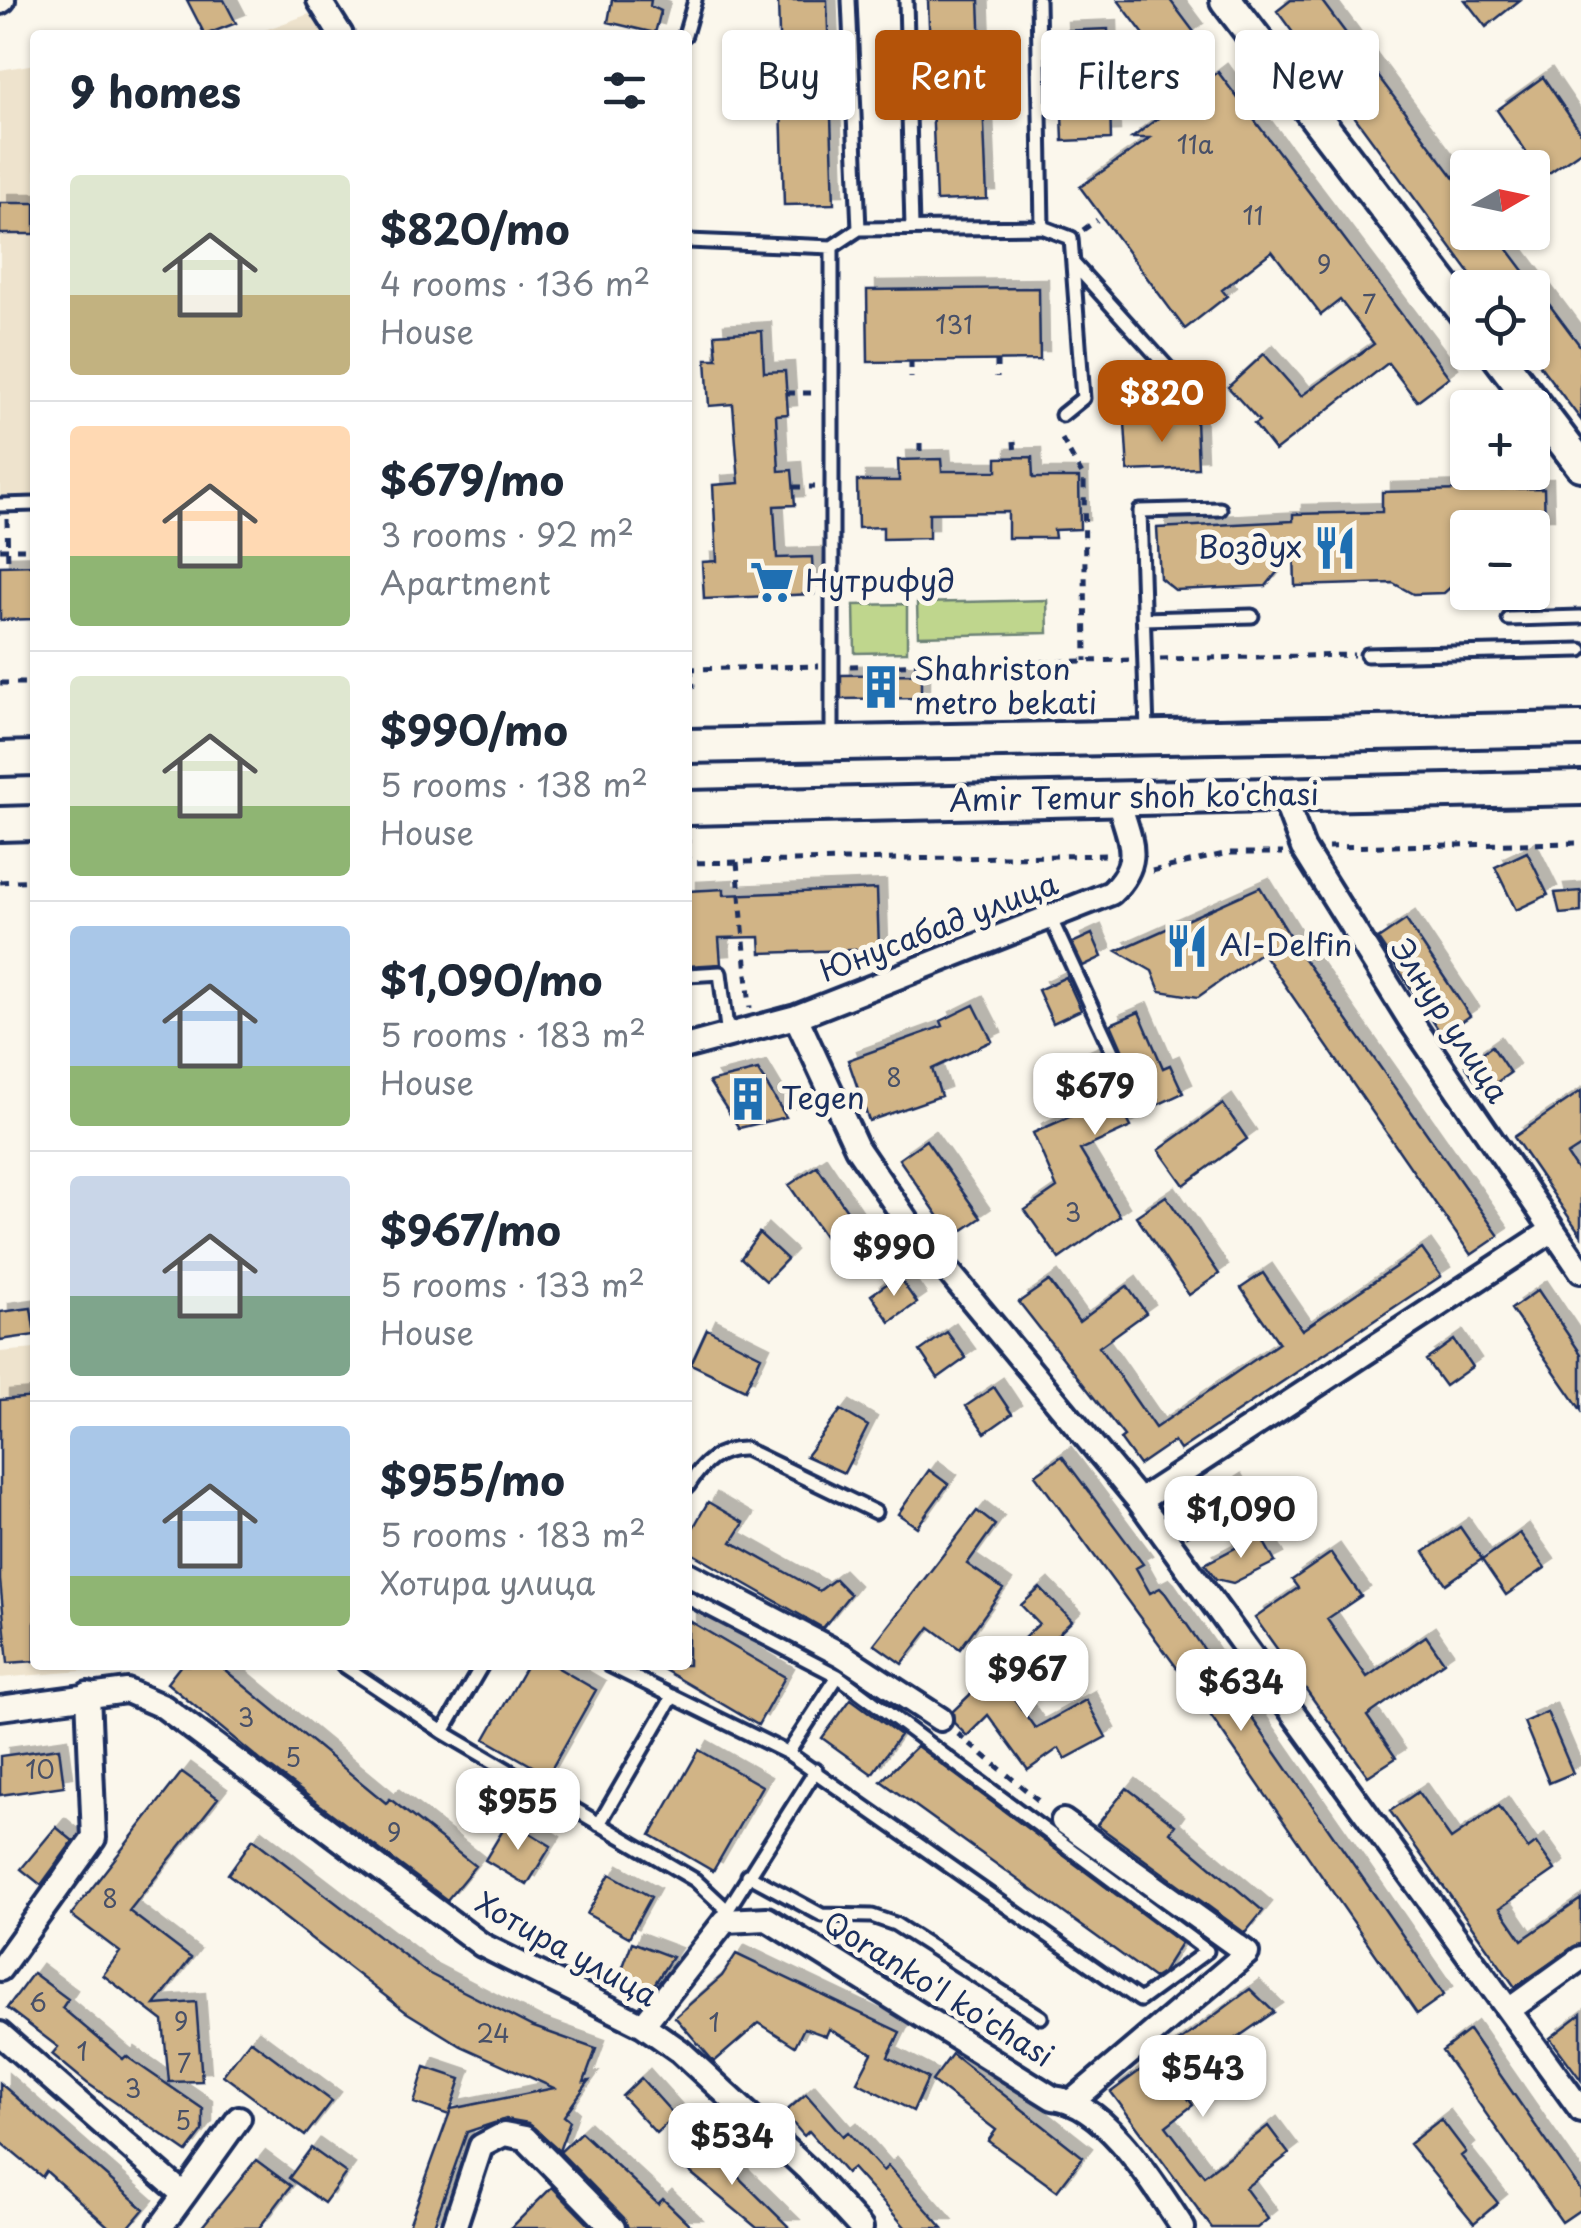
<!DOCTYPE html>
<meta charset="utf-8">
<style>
:root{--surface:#fff;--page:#f2f2f3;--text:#1f2937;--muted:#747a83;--line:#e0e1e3;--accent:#b45309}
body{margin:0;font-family:"Playpen Sans",sans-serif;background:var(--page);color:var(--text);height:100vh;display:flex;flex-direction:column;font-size:38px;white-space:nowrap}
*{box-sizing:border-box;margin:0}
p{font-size:32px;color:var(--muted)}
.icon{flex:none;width:55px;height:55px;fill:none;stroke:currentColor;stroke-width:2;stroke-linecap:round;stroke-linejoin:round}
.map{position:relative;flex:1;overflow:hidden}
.drawer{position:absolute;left:30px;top:30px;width:662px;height:1640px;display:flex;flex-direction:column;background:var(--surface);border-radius:10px;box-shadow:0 2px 8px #0004}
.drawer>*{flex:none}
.top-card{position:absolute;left:722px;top:30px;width:708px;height:90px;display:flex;gap:20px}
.needle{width:65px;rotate:81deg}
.tools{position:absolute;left:1450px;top:150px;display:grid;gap:20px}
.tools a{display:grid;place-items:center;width:100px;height:100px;border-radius:10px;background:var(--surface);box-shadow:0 2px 8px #0004;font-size:50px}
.price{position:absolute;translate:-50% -85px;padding:0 22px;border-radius:20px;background:#fff;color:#222;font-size:32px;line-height:65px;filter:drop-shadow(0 2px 5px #0008)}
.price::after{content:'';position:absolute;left:50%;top:60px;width:30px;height:22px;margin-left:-15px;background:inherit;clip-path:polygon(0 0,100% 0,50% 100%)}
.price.on{background:var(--accent);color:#fff}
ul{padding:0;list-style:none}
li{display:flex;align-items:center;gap:30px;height:250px;padding:0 40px}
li+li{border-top:2px solid var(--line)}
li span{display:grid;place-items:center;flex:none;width:280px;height:200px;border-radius:10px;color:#555}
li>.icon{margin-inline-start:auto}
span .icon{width:120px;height:120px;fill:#fffc;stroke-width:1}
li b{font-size:42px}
h2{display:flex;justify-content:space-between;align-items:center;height:120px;padding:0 40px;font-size:42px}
.chip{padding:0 35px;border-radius:10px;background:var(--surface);box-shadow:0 2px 8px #0004;font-size:35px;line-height:90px}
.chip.on{background:var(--accent);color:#fff}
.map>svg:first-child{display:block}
</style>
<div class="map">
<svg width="1581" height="2228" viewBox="0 0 1581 2228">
<defs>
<filter id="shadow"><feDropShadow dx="9" dy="-9" stdDeviation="0" flood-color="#0004"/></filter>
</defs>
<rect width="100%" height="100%" fill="#fbf7ec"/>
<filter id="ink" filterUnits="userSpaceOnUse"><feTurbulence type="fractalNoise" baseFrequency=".01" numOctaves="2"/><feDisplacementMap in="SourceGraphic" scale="20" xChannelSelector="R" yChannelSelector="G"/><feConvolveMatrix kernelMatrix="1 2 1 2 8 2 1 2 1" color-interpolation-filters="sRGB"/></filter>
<g filter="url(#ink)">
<path fill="#eee3cd" d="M312 13 326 35H251Z
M35 64V495H0V70Z
M35 1349V1665H103L104 1669 0 1678V1352Z"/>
<path fill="#bfd68d" stroke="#6d8276" stroke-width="2.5" d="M1047 600 1048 633 918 636 917 603Z
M907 604V652L855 653 854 605Z"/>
<path fill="#d1b486" stroke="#1b2f5e" stroke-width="2.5" filter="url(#shadow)" d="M187 0H224L236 23 205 35Z
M612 0H651L650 6 661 11 655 33 608 22Z
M778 0H827L834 204 784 205Z
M928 0H979L987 199 936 201Z
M1118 0H1170L1194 32 1161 57Z
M1291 0H1321L1468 196V232H1495L1581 347V420L1532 355V288H1482L1471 275 1277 11Z
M1465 0H1520L1486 27Z
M1108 29 1111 139 1063 141 1059 31Z
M1218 72 1449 377 1417 401 1388 363 1275 451 1254 424 1259 421 1228 387 1264 354 1301 396 1374 344 1340 300 1321 315 1272 251 1222 290 1227 296 1185 329 1080 187 1150 138H1132Z
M1543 77 1581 133V151L1543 177 1497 110Z
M0 203H35V234H0Z
M1039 288 1040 360 868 362 867 290Z
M762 331 764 372 785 371 788 414 776 415 779 471 792 470 795 505 774 506 777 558 812 557 814 594 704 599 702 562 717 561 713 485 739 483 733 404 709 406 706 359H717L715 334Z
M1152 365 1168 382 1131 404 1119 385Z
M1196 420 1198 468 1128 471 1125 423Z
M1032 457 1033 478H1079L1080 529 1054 530 1055 538H1008V512L929 513V538L883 539V527L858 528 857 481H899L898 460 941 459 942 471H997V458Z
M1544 488 1545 528H1468V572L1444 593 1413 594 1393 583 1295 586 1294 551 1266 586 1175 590 1160 578 1157 528 1293 521V514L1382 512V492Z
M35 565V619L0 620V566Z
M921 674V698L841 699V675Z
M1527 852 1548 895 1516 910 1495 867Z
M1260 887 1302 956 1499 1236 1471 1255 1262 952 1198 997 1160 991 1152 971 1117 951Z
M724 889V895L877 889 879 949 761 953 760 937 719 938 721 964 688 966V891Z
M1581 891V912L1560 914 1555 893Z
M1406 920 1470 1016 1442 1035 1378 939Z
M1092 934 1102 957 1083 966 1072 943Z
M1066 977 1081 1010 1053 1023 1038 990Z
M974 1005 992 1041 932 1069 941 1096 869 1121 848 1060 943 1026 941 1021Z
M1139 1012 1163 1068 1170 1065 1183 1093 1127 1119 1131 1127 1080 1150 1120 1216 1059 1259 1025 1210 1057 1188 1033 1133 1087 1109 1068 1066 1102 1051 1126 1104 1132 1108 1141 1105 1142 1095 1111 1024Z
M1492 1046 1510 1073 1483 1092 1465 1065Z
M758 1070 786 1117 739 1128 709 1082Z
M1581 1091V1146L1567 1155 1581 1176V1235L1514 1137Z
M1223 1104 1247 1139 1184 1185 1159 1150Z
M926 1140 981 1218 953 1237 899 1159Z
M817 1166 869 1243 842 1262 789 1185Z
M1166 1196 1219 1274 1189 1295 1136 1216Z
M759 1233 787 1259 766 1281 741 1258Z
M1422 1249 1441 1276 1180 1450 1174 1441 1139 1465 1120 1439 1124 1436 1019 1302 1049 1281 1079 1322 1127 1286 1146 1313 1099 1347 1155 1428 1279 1343 1241 1288 1263 1273 1302 1330Z
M898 1276 917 1303 890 1322 871 1295Z
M1538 1290 1581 1354V1410L1511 1309Z
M31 1308 35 1335 0 1340V1312Z
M707 1329 761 1356 745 1390 691 1364Z
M947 1332 966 1358 938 1378 920 1351Z
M1454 1340 1472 1367 1445 1386 1426 1360Z
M994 1387 1012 1414 985 1433 966 1406Z
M35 1397V1661L8 1663 0 1580V1400Z
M841 1410 868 1426 844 1473 806 1456Z
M1062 1456 1143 1564 1136 1568 1150 1593 1160 1588 1165 1593 1444 1995 1417 2014 1191 1687 1035 1475Z
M929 1470 948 1484 917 1527 898 1514Z
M1232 1483 1243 1502 1187 1536 1176 1519Z
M708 1502 744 1523 732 1542 819 1591 835 1579 850 1594 823 1628 688 1551V1537Z
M977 1511 995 1525 967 1564 1003 1589 960 1649 930 1627 902 1664 874 1644Z
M1460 1527 1482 1559 1446 1584 1424 1552Z
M1520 1533 1545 1568 1506 1595 1482 1560Z
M1260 1535 1275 1562 1233 1583 1216 1579 1205 1564Z
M1331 1553 1361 1596 1327 1619 1367 1677 1426 1636 1444 1662 1367 1716 1396 1758 1368 1776 1255 1618 1298 1588 1292 1580Z
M1040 1588 1072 1621 1035 1657 1020 1642 1039 1624 1021 1605Z
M688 1620 785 1677 758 1725 656 1665H688Z
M1005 1661 1022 1681 1010 1693 1035 1728 1086 1700 1106 1737 1065 1759 1059 1748 1028 1770 988 1715 967 1736 954 1723 953 1711Z
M181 1665H219L386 1803 390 1799 475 1866 447 1900 260 1760 167 1683Z
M527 1665H553L596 1690 548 1775 485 1739Z
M851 1699 900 1735 872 1774 822 1738Z
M1547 1712 1573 1773 1549 1783 1524 1722Z
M917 1746 1181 1943 1162 1973 1154 1978 881 1781Z
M59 1748 64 1786 0 1795V1756Z
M699 1750 762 1786 713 1871 651 1835Z
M182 1772 218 1798 129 1911 191 1958 155 2005 196 2002 202 2081 169 2082 163 2021 103 1975 120 1952 71 1915Z
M1127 1788 1175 1825 1170 1832 1263 1911 1245 1933 1097 1825Z
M1418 1792 1451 1839 1499 1806 1528 1849 1536 1843 1555 1870 1500 1908 1522 1940 1581 1899V1943L1515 1987 1390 1811Z
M509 1820 551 1846 527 1885 485 1860Z
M56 1827 73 1841 41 1885 21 1869Z
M253 1839 426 1972 531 2026 596 2049 584 2082 589 2081 564 2116 570 2121 559 2151 528 2123 506 2119 467 2132 433 2228H408L451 2109 554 2088 461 2046 406 2012 228 1874Z
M610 1874 651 1897 629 1937 587 1914Z
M632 1942 672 1957 648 1994 617 1983Z
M736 1954 900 2032 888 2057 928 2078 913 2111 857 2082 872 2053 829 2029 826 2036 804 2028 795 2046 759 2023 714 2062 675 2017 722 1976Z
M33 1973 68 1999 62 2008 123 2059 126 2056 203 2109V2131L187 2152 87 2083 52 2054 58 2047 7 2008Z
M1250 1989 1274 2012 1175 2081 1193 2105 1166 2126 1204 2176 1268 2126 1289 2154 1245 2188 1268 2219 1257 2228H1212L1111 2092Z
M1581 2014V2080L1550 2038Z
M1469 2030 1581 2191V2209L1562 2222 1442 2051Z
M250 2040 332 2101 305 2136 223 2075Z
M952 2054 1083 2157 1057 2191 988 2141 996 2130 932 2081Z
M425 2067 461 2079 449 2115 414 2103Z
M641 2078 675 2116 656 2133 622 2096Z
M0 2083 144 2209 128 2228H110L46 2171 42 2177 0 2142Z
M806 2094 843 2136 848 2132 883 2171 888 2166 943 2228H906L852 2168 846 2173 809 2131 804 2136 784 2113Z
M1441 2119 1466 2152 1461 2156 1498 2203 1474 2223 1409 2144Z
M581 2132 658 2204 663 2199 693 2228H628L624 2218 560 2152Z
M708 2142 734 2167 731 2170 790 2228H757L685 2168Z
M311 2148 346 2173 324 2203 289 2178Z
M256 2160 291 2186 259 2228H201Z
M552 2187 592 2228H511Z"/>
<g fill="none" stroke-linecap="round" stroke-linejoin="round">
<g stroke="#1b2f5e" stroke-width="19">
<path id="lane" d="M849 0 859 229
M906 0 912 228
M1038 0 1042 227
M685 35 695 0
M688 241 832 247 859 229 1042 227 1071 238 1083 398 1062 415
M832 247V743
M1073 263 1206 410
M0 505 35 504
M1143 619 1252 616
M1509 619 1581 617
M1367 655 1581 650
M1147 732 1140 511 1220 509
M1050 917 1134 1099
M688 975 720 973 728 1036
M688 1486C702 1464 718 1448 745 1449L875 1512
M688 1598 838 1676
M343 1665 443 1732 695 1880 726 1909
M609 1665 788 1753
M838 1676 1207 1951 1140 2000 788 1753Z
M443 1732 482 1665
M599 1824 673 1696
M748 1875 822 1915 872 1916 895 1924 1041 2017
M725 1914 816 1770"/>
</g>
<g stroke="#1b2f5e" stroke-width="30">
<path id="street" d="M319 0 341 35
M0 2 3 0
M1283 795 1303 848 1412 1023 1581 1271
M796 1017 857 1148 909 1224 1139 1501 1581 2110
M688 1046 796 1017 1111 893C1145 860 1129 840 1118 799
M1139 1501 1553 1230
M688 1574 842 1655 940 1719
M0 1708 127 1691 164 1707 482 1945 643 2025 680 2051 808 2170 861 2228
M1063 1821 1247 1953 1074 2100
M0 1969 94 1838 88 1694
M1509 2010 1581 1958
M643 2025 725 1921 767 1919 1053 2098C1106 2103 1155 2186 1183 2228
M0 2034 184 2195 239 2118
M160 2228 184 2195
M454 2228 481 2146 504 2134 525 2138 613 2228"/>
</g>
<g stroke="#1b2f5e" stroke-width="38">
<path id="secondary" d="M1226 0 1468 317
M1495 352 1581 465"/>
</g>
<g stroke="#1b2f5e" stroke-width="40">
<path id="primary" d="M688 746 1581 729
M0 759 35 758
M688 808 1581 788
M0 824 35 823"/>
</g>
<path stroke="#1b2f5e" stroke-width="5" stroke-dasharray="8 8" stroke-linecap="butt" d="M1083 230 1097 220
M997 360V377
M911 361V378
M787 393H819
M1062 439 1084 478 1086 661
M1014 441 1015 458
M920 443V459
M793 487H815
M7 519 8 566
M0 549H35
M1160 659 1354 655
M850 666 1129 660
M688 669 819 666
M0 683H35
M688 686H693L691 669
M688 840V863L1111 855
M1328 847 1581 843
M737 862 750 1008
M1152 871 1228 853H1283
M0 882 35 880
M958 1734 1038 1800"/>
<use href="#lane" stroke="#fbf7ec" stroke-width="11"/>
<use href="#street" stroke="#fbf7ec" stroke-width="22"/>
<use href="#secondary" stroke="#fbf7ec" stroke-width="30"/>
<use href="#primary" stroke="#fbf7ec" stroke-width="32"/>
</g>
</g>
<defs>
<g id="restaurant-bare" transform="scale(3.45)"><path d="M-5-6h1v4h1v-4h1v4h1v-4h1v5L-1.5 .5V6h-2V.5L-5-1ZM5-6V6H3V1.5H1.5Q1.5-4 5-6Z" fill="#1f6fb2" stroke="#fbf7ec" stroke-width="2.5" paint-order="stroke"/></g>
<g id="supermarket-bare" transform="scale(3.45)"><path d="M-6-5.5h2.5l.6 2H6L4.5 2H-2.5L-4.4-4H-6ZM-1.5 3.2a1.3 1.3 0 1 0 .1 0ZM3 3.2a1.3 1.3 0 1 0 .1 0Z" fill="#1f6fb2" stroke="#fbf7ec" stroke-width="2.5" paint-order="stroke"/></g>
<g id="building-bare" transform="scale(3.45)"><path d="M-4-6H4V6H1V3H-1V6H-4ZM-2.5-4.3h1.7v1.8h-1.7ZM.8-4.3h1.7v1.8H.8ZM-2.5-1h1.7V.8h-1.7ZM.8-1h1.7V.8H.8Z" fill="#1f6fb2" stroke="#fbf7ec" stroke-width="2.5" paint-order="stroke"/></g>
</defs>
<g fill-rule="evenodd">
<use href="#restaurant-bare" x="1335" y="548"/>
<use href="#supermarket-bare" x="772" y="582"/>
<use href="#building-bare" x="881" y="687"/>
<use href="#restaurant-bare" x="1187" y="946"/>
<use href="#building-bare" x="748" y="1099"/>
</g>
<g text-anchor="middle" stroke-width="10" stroke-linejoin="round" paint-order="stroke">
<g font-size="25" fill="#485068">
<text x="1195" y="154">11а</text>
<text x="1253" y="225">11</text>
<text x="1324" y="274">9</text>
<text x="1369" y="314">7</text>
<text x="954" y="334">131</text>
<text x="894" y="1087">8</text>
<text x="1073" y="1222">3</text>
<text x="246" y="1727">3</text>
<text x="293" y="1767">5</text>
<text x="40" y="1779">10</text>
<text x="394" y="1842">9</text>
<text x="110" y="1908">8</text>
<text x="38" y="2012">6</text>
<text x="181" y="2031">9</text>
<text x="714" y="2032">1</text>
<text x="493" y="2043">24</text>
<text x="82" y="2061">1</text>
<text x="184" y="2073">7</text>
<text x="133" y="2098">3</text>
<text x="183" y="2130">5</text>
</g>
<g font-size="30" fill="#1b2f5e" stroke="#fbf7ec" text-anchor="start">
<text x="1302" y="558" text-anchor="end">Воздух</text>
<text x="805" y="592">Нутрифуд</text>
<text x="914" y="680">Shahriston<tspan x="914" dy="34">metro bekati</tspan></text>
<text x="1220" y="956">Al-Delfin</text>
<text x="781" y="1109">Tegen</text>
</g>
<g font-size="30" fill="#1b2f5e" stroke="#fbf7ec">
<text transform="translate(1134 798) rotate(-1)" y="10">Amir Temur shoh ko'chasi</text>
<text transform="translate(939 928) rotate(-21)" y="10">Юнусабад улица</text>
<text transform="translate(1449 1021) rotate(57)" y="10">Элнур улица</text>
<text transform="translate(566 1950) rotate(29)" y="10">Хотира улица</text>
<text transform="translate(938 1990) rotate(32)" y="10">Qoranko'l ko'chasi</text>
</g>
</g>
</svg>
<div class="tools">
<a><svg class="needle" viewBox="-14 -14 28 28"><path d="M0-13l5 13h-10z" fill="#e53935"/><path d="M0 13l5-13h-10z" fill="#747a83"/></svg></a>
<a><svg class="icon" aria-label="locate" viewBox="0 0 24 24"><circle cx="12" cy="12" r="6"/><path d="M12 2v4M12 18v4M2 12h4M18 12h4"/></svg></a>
<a>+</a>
<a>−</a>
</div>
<b class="price on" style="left:1162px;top:445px">$820</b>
<b class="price" style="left:1095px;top:1138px">$679</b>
<b class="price" style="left:894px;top:1299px">$990</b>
<b class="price" style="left:1241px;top:1561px">$1,090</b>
<b class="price" style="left:1027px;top:1721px">$967</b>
<b class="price" style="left:1241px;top:1734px">$634</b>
<b class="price" style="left:518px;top:1853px">$955</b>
<b class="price" style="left:1203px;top:2120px">$543</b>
<b class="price" style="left:732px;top:2188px">$534</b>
<div class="top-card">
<a class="chip">Buy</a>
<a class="chip on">Rent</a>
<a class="chip">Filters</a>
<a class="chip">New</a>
</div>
<section class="drawer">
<h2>9 homes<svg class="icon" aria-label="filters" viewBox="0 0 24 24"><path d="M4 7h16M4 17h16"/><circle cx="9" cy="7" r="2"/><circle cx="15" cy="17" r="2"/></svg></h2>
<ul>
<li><span style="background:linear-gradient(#dfe7d0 60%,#c2b280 0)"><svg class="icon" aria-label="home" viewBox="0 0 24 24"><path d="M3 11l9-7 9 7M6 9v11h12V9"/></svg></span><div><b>$820/mo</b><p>4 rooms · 136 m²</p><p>House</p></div></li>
<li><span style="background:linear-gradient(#ffd9b3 65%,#8fb573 0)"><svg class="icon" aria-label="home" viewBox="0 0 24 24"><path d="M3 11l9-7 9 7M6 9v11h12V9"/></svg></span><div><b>$679/mo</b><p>3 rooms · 92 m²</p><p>Apartment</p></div></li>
<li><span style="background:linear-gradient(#dfe7d0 65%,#8fb573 0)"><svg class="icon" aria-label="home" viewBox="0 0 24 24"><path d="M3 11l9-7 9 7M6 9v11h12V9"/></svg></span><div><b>$990/mo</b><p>5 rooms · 138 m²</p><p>House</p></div></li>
<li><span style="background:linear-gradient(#a9c7e8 70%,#8fb573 0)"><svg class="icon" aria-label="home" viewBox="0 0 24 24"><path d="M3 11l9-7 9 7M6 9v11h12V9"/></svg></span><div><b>$1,090/mo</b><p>5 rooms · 183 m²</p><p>House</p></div></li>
<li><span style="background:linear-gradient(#c9d6e8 60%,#7fa58c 0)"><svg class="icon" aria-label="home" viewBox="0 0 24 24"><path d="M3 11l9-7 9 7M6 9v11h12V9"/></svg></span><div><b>$967/mo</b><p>5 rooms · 133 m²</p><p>House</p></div></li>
<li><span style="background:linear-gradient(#a9c7e8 75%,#8fb573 0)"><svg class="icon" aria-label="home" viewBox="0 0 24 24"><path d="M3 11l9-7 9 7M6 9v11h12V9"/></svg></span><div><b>$955/mo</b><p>5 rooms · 183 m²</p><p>Хотира улица</p></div></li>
</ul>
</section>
</div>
